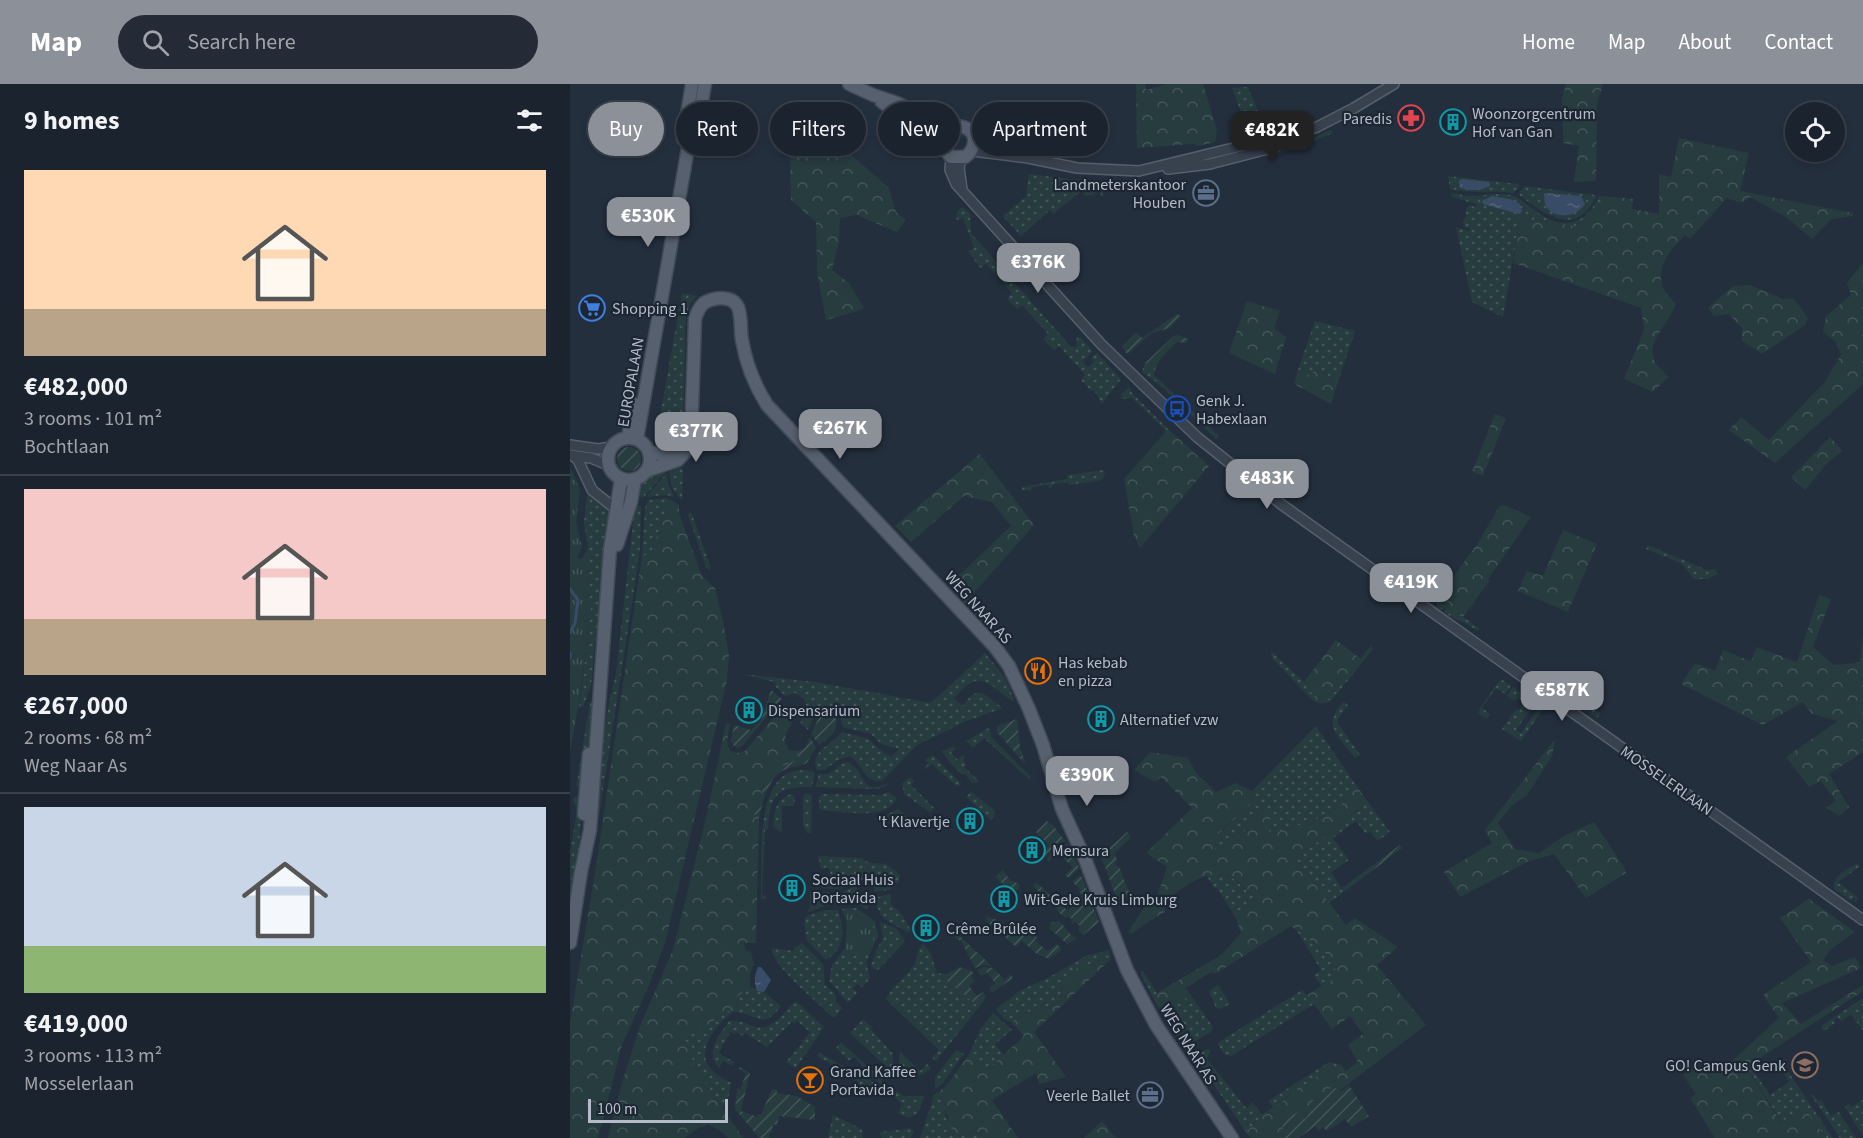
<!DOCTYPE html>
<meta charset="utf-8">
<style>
:root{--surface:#1b232e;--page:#242b36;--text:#f1f3f6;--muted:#a0a4aa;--line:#39404a;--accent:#8c9099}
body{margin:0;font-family:"Source Sans 3",sans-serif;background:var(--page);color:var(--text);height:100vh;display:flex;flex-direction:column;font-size:22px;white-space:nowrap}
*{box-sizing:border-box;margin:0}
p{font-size:20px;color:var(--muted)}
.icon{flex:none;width:33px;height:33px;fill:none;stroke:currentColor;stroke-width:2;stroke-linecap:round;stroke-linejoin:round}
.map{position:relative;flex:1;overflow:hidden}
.side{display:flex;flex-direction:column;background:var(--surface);width:570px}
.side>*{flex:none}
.banner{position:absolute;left:18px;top:18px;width:570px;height:54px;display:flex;gap:12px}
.buttons{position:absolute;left:1215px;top:18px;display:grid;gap:12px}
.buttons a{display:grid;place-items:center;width:60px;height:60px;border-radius:50%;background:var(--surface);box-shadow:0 3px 9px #0003,0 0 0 2px var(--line);font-size:30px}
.scale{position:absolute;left:18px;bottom:15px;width:140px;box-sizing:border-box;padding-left:6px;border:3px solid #b4bcc9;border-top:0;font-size:16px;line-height:21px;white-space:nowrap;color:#b4bcc9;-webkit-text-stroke:4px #1d2633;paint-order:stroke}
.price{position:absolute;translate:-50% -51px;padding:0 14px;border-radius:12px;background:var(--accent);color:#fff;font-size:20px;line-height:39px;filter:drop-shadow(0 2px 3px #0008)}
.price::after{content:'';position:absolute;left:50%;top:36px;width:18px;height:14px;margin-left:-9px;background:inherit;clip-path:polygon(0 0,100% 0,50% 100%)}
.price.active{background:#222;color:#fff}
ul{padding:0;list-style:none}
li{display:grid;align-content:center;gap:12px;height:318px;padding:0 24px}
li+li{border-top:2px solid var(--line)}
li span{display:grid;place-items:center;height:186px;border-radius:0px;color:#555}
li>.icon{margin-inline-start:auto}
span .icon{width:108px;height:108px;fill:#fffc;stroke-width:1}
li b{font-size:26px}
h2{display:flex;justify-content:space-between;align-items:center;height:72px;padding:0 24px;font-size:26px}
.chip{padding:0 21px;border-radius:27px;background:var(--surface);box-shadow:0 3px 9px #0003,0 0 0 2px var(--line);font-size:21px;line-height:54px}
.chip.active{background:var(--accent);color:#fff}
header{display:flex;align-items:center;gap:36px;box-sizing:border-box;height:84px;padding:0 30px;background:var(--accent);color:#fff}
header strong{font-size:28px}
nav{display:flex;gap:33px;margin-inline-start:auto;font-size:21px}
.search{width:420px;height:54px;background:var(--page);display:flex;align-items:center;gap:15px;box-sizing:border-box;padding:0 21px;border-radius:33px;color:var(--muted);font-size:22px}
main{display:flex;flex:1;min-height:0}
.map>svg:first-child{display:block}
</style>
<header>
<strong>Map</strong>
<div class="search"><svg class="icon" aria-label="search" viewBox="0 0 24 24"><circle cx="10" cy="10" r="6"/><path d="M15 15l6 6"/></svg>Search here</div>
<nav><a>Home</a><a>Map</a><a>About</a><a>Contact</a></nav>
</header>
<main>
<section class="side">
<h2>9 homes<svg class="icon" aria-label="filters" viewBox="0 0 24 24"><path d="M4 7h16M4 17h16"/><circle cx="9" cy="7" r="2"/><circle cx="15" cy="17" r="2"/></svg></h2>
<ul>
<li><span style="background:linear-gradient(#ffd9b3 75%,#b9a48a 0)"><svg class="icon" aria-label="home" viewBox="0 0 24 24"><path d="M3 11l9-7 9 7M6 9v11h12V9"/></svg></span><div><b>€482,000</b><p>3 rooms · 101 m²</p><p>Bochtlaan</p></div></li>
<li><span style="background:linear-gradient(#f6c9c9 70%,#b9a48a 0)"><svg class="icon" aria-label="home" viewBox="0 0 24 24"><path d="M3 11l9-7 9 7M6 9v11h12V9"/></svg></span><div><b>€267,000</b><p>2 rooms · 68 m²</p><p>Weg Naar As</p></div></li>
<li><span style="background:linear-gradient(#c9d6e8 75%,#8fb573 0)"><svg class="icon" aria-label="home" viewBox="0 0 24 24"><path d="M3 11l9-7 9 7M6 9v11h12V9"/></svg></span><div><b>€419,000</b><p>3 rooms · 113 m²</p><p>Mosselerlaan</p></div></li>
</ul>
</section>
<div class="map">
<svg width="1293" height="1054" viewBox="0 0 1293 1054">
<defs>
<pattern id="grass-dots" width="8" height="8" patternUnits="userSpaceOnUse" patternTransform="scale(1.5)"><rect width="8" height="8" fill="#263c3f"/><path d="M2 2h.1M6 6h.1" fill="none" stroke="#435659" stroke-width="1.8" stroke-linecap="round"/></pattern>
<pattern id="forest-crowns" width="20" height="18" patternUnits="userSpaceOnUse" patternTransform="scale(1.5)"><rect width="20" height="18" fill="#263c3f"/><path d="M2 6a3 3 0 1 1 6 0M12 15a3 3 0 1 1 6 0" fill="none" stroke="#435659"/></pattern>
<pattern id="park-tufts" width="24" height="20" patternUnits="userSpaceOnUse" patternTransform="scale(1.5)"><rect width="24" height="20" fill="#263c3f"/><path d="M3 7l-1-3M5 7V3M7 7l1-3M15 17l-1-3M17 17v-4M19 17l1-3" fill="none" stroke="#435659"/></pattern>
<pattern id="garden-furrows" width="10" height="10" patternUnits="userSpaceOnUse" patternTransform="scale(1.5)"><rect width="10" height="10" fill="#263c3f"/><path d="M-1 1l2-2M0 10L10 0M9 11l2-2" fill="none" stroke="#435659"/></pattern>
<pattern id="water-ripples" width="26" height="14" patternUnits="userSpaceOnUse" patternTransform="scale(1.5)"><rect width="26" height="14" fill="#394c67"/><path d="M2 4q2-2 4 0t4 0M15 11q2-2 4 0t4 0" fill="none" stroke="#53647b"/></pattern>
</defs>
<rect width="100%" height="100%" fill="#242f3e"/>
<path fill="url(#grass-dots)" d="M678 3 694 43 679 50 662 4Z
M761 46 763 49 721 66 695 74 694 69 729 56 734 58Z
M459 90 534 99 533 113 528 107 522 112 519 110 516 112 511 107 483 130 480 126 451 152 433 132 456 112Z
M878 92 948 100 950 102 943 109C921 106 901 110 880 105Z
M954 102 1025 111 1026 113C1005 154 977 131 950 112L949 109Z
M881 109C887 109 893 112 900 112 915 112 931 107 946 113 956 118 964 127 973 132 998 147 1018 137 1029 112L1044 113 1015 138 1005 142 950 134 933 233 902 218 886 143 900 147V144L894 143 893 136 896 133V126L899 121 905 123 906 120 882 113Z
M392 123 400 129 401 149 501 263H506L507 253 511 254 523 267 513 278 518 283 524 278 521 274 527 269 551 295 532 320 524 306 521 307 511 296 515 291 489 262 484 266 473 255 478 250 452 221 447 225 437 215 442 209 416 180 410 184 398 167 404 164 393 134 387 136C385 130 387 127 392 123Z
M112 209 128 212 120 220 116 232 113 340 105 359 97 362 88 355 87 349Z
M745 237 785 247 768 298 747 285 739 291 728 286Z
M575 279 585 286 584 291 649 352 646 355 589 300 572 288Z
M559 303 562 309 598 345 596 347 562 314 551 315V310Z
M110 383 113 386 112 416C103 408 99 399 100 387Z
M95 385V389L73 414 66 411C71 399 83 388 95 385Z
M534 386 535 390 532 396 499 401 498 398 482 400V403L479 404 478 401 463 403 460 407 453 406 451 403 497 395V391Z
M97 389 98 400 105 413 95 411 76 413Z
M18 405 37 421 42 428 31 535 25 559 21 602 13 623 9 624 21 528 16 468 18 464 14 439Z
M96 414 103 417H99L80 472 72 471 75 424 78 416Z
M65 421 71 422 70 464 65 500 26 751H22C27 697 32 642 46 590Z
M120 428 122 430 141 484 139 486 136 483 118 431Z
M1078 461 1137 486 1145 485 1148 490 1138 495H1124L1111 479 1076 465Z
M825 483 853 503 862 500 865 495 867 500 862 507 853 513 822 487Z
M872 508 876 512 877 521 910 545 908 547C897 539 885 536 874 528L876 525 874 523 871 526 867 524 868 515Z
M801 562 803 565 762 616C755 621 747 620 741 615L702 574 701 567 734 598 747 616 759 615Z
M415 569 436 595 444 616 442 617C416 598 408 584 384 615L393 622C399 615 401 607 412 609L433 624 394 638 347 661 312 697C294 698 294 682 280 672L270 675 254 686H247C239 666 263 661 272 648L299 655 310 666 321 673 329 665 311 660 301 650 273 643C271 631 261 613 247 628 243 632 241 640 238 646L230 638C237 625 241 617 225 609L215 612 206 603 205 598 171 590 246 598 361 619Z
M931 595 941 602 935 610 926 604 912 624 920 630 917 635 908 630 910 624Z
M943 603 965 619 946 646 951 649 970 622 973 625 951 657 932 645 946 625 949 626 954 618 948 614 945 617 937 612Z
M1023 606 1027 609 1022 613 1021 622 1030 629 1028 634 1012 626C1011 616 1016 612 1023 606Z
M23 617 24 619C22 647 16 673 14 701L6 703 20 618Z
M773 618 778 621 768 635V639L790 671 785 674C769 652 751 643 773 618Z
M746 642 785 700 770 723 745 736 699 751 693 726 671 751 645 766 646 753 683 718 682 707Z
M420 643 421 653 461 693 459 695 414 654 403 664 396 657Z
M383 663 386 664 381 669 388 676 393 671 395 673 393 676 396 680 394 683 408 696V698L402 699 396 691 391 690C387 686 374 672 372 667Z
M363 671 391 700 389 702 385 701 362 680 356 685 354 684 359 679 355 676Z
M277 678C299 688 287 712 319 699L314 703 306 705 245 703 249 690C262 693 265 681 277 678Z
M238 686 245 689 242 703C206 702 200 711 198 745L195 746 192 811 196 812V815H191C192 783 186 716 212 693 219 687 229 686 238 686Z
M340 693 344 697 341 701 364 724 360 728 335 711 332 700Z
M13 708 9 765 0 818V769L7 726 3 717 5 713Z
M318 708 327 714C315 738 273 727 251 726L249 724V713L252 710 311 711Z
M401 708 424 726 425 731 421 736 396 713Z
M235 709 240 710 242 712 241 749H237L233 741V713Z
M221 710 225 713 224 722H212V749L204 743C203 728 206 715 221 710Z
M798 718 820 748 808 757 800 747 796 750 786 737 763 754 779 776 761 788 774 808 759 819 726 775Z
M328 725 337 733 336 736 342 741 348 734 350 736 342 744H332V737L303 735 312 733Z
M248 772 294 774 293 776 304 780 306 779 316 780 330 791 329 797 319 806 305 808 301 793 268 805 252 804 253 799 255 798 254 794 261 791 258 783 251 785Z
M1287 779 1290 782 1268 798 1288 814 1285 819V815L1283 814 1281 817 1264 805C1263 791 1277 786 1287 779Z
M649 789 664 795 684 813 666 834 647 804 645 805 636 791Z
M285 802 299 817 297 825 268 810Z
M240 808H259L270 815 269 820 254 822 237 829 240 823Z
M320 810 321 820 331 829 341 846 338 848C319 838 310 836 304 814Z
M286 824 305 837 308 852 296 878 300 895 292 903 287 900 283 905 287 909 278 919 259 897 262 881 275 864 277 839 272 825Z
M256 826H268C275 846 275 865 256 876L237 857 234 837 237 832Z
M310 838 326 844 335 857 307 887 301 882 307 865 313 855Z
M735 844 740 857 752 863 769 892 752 903 744 891 751 886 727 847Z
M232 859 253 880 255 901 265 910 266 917 272 925 264 934C250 920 201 882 202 864L224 867V864Z
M353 859 361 870 367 889 409 923 366 977 362 974 369 966 316 915C322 902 336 893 344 881 348 873 347 865 353 859Z
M539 866 541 875 534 873 492 903 490 916 477 925C462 924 453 930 441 938L434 935 426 925 451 906 478 894 516 872Z
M571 887H573L587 909 585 914 616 904 643 943 641 948 616 962 595 936 571 891Z
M648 901 660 920 650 925 646 924 639 907Z
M180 903 195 909 211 922C193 946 189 931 166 928L168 912Z
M732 906 744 920 661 972 655 971 648 961 649 958Z
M1293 914V947L1281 930 1271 937 1267 933 1264 936 1265 939 1254 947 1251 942Z
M227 918 254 943 226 984 216 978 233 958 230 956H234L240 948 227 937 224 940 222 938 197 963 175 949 173 952 166 948 164 950 160 948 149 969 164 978 162 982 153 977 149 984C134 969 149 951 159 937 169 936 174 939 183 942 201 948 212 931 223 919Z
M158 927 163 928C150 937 127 963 138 981 143 989 152 994 161 999L157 1020 152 1023 122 979 112 954 135 943Z
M423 929 442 946 425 960 434 971 418 986 398 972 411 944Z
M293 935 302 943 301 945 323 970 322 988 280 949Z
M271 958 319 1003 317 1006 292 984 293 982 284 973 279 977 266 964Z
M637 965 641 966 637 975 677 1025 682 1018 692 1031 703 1023 698 1017 759 978 772 981 776 988 760 984 692 1033 676 1048 625 973Z
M386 966 394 970 372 1000 365 1005V993Z
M330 968 350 987 357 980 361 984C351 993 341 994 328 990Z
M250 969 287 990 290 987 312 1006 307 1013 294 1006 282 992 247 972Z
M1179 980 1200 1011 1219 998 1209 983 1213 980 1263 1054H1256L1237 1027 1212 1038 1176 982Z
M323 1005 334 1012H355L347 1030 338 1034 328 1029 332 1020 320 1009Z
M367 1009 374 1019 376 1034 393 1052 406 1046 415 1054H350L364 1011Z
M1243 1010 1248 1017 1251 1016 1261 1032 1268 1027 1286 1054H1270L1241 1011Z
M1293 1015V1052L1275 1023 1279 1020 1282 1023Z
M263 1031 292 1045 293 1054H258Z
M340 1044 344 1047 341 1054H311L310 1048Z"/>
<path fill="url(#forest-crowns)" d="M566 0H575L576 6 597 0H633L647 46 645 58 628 62 623 60 567 64Z
M996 0H1033L1027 21 1026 97 1004 98 1009 62 993 59 992 14Z
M219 37 261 71 265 57 319 104 326 128 336 136 327 148 286 131 270 134 269 158 262 186 279 199 294 224 285 228 256 236 247 188 246 138 221 116Z
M1109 54 1179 69 1170 107 1283 129V132L1262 135 1242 155 1216 133 1180 113 1172 119 1157 114 1120 155 1115 151C1102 165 1087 179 1092 201 1093 207 1102 215 1106 220 1101 237 1074 259 1085 278 1088 283 1094 288 1098 293L1083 308 1054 295 1074 246 1071 224 943 179 950 134 1005 142 1015 138 1044 113 1063 115 1062 125 1089 130V90L1101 93Z
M1293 179V300L1205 379 1159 346 1171 333 1199 356 1254 299 1271 271 1265 257 1253 248 1256 232 1281 211 1277 199Z
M1180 201 1213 215 1223 214 1238 234 1235 241 1192 270 1172 257V244L1159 230 1144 232 1138 224 1163 202Z
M677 217 710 227 704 244 716 253 705 290 659 269Z
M747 285 768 298 761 320 724 300 728 286 739 291Z
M925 330 936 334 913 392 902 388Z
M598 345 639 382 570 464 564 452 554 395Z
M1260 353 1273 367 1259 377 1235 406 1221 393Z
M410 370 464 441 395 519 379 501 441 442 422 418 394 412 341 458 325 442Z
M99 417H103L109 421V429L132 492 145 504 153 537 159 571 157 596 95 859 80 899 52 961 28 1054H0V939L26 783 72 471 80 472Z
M934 421 961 433 918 495 920 496 893 533 877 521 876 512 872 508 908 459 929 423Z
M993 446 1027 460 998 528 948 507 957 487 973 492Z
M1249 511 1261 515 1243 563 1264 581 1285 579 1290 577 1293 552V668L1259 690 1279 723 1270 732 1256 724 1266 717 1251 697 1239 703 1216 673 1268 637 1242 630 1233 618 1193 641 1111 600 1125 579 1145 587 1153 566 1181 577 1187 563 1227 578Z
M766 556 791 575 759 615 747 616 734 598Z
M215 620 223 638C216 649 212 654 219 666L228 667V675C192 692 196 693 184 730L189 733 186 859H174L175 866 181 868 184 881 180 890V903L168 912 166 928 158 927 135 943 113 954 124 965 122 979 173 1054H158L152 1048 138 1040 134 1043 131 1042 115 1054H38L51 1002 70 942 103 866 137 730 156 639 160 640C157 654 153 675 175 667Z
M985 655 982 672 957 711 942 721 928 739 945 765 969 769 994 752 1024 738 1054 783 1056 789 1016 814 984 770 957 778 890 813 874 788 922 759 915 746Z
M580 668 618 674 626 689 646 708 666 699 682 707 683 718 646 752 645 765 671 751 693 726 700 729 699 751 745 736 770 723 785 700 798 718 726 775 776 841 785 834 828 863 807 881 856 941C815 972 774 1002 735 1035 727 1042 715 1043 706 1050L707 1054H680L676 1048 692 1033 760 983 776 987 788 978 778 961 793 950 780 932 762 945 737 911 769 892 752 864 740 857 735 844 727 847 721 842 645 890 641 888 616 904 615 918 589 920 585 914 587 909 651 871 671 849 666 834 684 813C677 807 670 798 662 794 637 781 613 805 593 818L591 819 596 827 572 842 562 850 558 848 577 819 585 818 597 783 576 769 622 724 591 693 585 698 564 686Z
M1239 815 1285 848 1261 865 1253 876 1262 882 1285 873 1291 884 1212 919 1231 940 1293 901V907L1176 983 1211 1038 1232 1025 1237 1027 1256 1054H1145L1120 1014 1126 1010 1113 991 1122 984 1160 979 1209 934 1193 911 1241 878 1210 834Z
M534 873 541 875 464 948 496 993 469 1000 466 989 422 1016 448 1054H415L406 1046 393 1052 383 1048C377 1035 376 1021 367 1009L376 1002 398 972 418 985 454 952 441 938C453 930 462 924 477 925L490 916 495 894 510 882C521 884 526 879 534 873Z
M532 1037 546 1054H514Z"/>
<path fill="url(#park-tufts)" d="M0 384 10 405 6 438 12 463 7 473 11 476 16 468 21 528 9 617 0 669Z
M281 827H287L303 838V860L293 875 276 868 277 833 278 828Z"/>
<path fill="url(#garden-furrows)" d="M607 230 611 232 600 244 582 249 559 269H556L552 262 566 248 572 254Z
M609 251 619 255 616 259 607 258C598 267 589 274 585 286L575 279 604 252Z
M47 375a12 12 0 1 1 24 0a12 12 0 1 1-24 0Z
M201 606 212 615 173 661 168 664 164 662 161 657 164 641 181 646 191 636Z
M256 629 263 630 266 633C269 648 260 653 249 661L241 650 250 631Z
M447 635 450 663 456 681 427 648V642Z
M240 653 246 663 237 679C230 683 221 682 214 686 198 694 193 718 189 733L184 730 197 692 204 686 228 675V667L235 664Z
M477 737 483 741 495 757C488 764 480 765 475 774L471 770 479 761 466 748Z
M557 748 561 753 545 769 547 777 545 778 547 783 549 782 560 811 547 816 531 772Z
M497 759 509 784 499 794 495 791 503 783 487 769 478 778 477 776 480 770 491 765Z
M830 761 832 764 774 808 772 804Z
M433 786 440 796 450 800 449 805 442 808 425 793Z
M509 792 512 793 529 838 513 851 508 846 510 842 505 838 503 840 501 839 503 836 498 832 496 834C488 830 486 822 480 816 473 809 468 809 463 801L467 799 498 827 512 811 509 807 510 805 502 798Z
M416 832 432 838 444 847C453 846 461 847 467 853L465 856 477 867 487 860 491 865V867L479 875 467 870 452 857 446 863 418 838Z
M490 837 499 849 507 855 497 860 479 844 482 838Z
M383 846 422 882 413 881 405 884 391 857 385 854Z
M389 883 401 886 404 890 401 892 405 897 399 902 407 912 413 908 416 913 409 923 367 889 377 890Z
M413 883 423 884 435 896 440 890 443 894 423 908 420 907V904L425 899 417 888 411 892 407 886Z
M169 983 180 989 171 1027 187 1033 188 1030H191L202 1005H206L207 1009 227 1012 245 1023V1036L209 1032 207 1041 203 1040 202 1048H200L199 1054H189L165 1025 167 1004 170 1005 176 990 168 984Z
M779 1001 799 1032 781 1043 775 1035 757 1047 753 1043 749 1047 745 1042 729 1054H707L706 1050 713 1045 712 1037 728 1028 735 1035 739 1030V1020L762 1003 772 1007Z"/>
<path fill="url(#water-ripples)" d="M892 95 919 98 920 102C911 107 901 107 890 104L889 97Z
M975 109 1011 112 1015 120C1001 140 969 132 975 109Z
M922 112 940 115 950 120 952 128 949 130 913 120 912 117Z
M188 883H191L201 896 194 908 187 907C184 898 184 892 188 883Z"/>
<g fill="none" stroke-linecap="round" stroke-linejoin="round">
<path stroke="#394c67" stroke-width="3" d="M0 505 8 516 5 539 0 549
M0 569V574"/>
<g stroke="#565f6c" stroke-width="12">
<path id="minor" d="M404 55C423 58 440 62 456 73
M402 67 458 74 507 84 569 87 700 55 725 51
M381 73 380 86 386 100 531 260 567 295 627 353 711 420 1293 836
M391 74 389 84 392 105
M598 85 640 80 705 63 725 51 747 43 784 24 824 0
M0 361 28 365 41 363
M0 371 21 374 38 381
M2 371 8 376 22 406 47 426"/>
</g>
<g stroke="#414a57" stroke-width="15">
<path id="major" d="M279 0 303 11 327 19 373 42C381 44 385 41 393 43 409 47 406 66 395 73H381L373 63 374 52 380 44
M311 17 323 27 373 57
M113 55 122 0
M38 375a21 21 0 1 1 42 0a21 21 0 1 1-42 0Z
M58 354 64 320
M67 355 121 47 129 34 135 0
M79 368 100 372 111 364
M76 387 108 376 116 367 121 354 125 235C127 229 129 223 134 219 144 213 162 211 168 223 172 233 170 246 172 256 176 281 184 300 197 321L425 563 439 582 459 625 473 661 492 725 515 775 557 886 586 941 662 1054
M47 461 61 418 65 395
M14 730 19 670
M0 859 11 788 20 746 40 466 51 395"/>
</g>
<use href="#minor" stroke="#38414e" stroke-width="9"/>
<use href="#major" stroke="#56606e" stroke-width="12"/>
</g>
<defs>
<g id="pharmacy-ring" transform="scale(1.35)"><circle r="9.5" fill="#1d2633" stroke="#e0444e" stroke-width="1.5"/><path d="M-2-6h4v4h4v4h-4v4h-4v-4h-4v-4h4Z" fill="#e0444e"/></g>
<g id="building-ring" transform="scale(1.35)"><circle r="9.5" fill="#1d2633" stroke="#0f9aa8" stroke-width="1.5"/><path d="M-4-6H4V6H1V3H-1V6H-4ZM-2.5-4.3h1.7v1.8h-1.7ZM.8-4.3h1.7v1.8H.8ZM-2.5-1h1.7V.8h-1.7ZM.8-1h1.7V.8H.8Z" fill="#0f9aa8"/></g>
<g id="office-ring" transform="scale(1.35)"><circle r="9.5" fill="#1d2633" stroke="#5c6f8a" stroke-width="1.5"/><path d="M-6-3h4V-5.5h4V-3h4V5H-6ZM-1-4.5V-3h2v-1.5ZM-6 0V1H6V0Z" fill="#5c6f8a"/></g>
<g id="supermarket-ring" transform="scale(1.35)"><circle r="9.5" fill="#1d2633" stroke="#3f7fe0" stroke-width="1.5"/><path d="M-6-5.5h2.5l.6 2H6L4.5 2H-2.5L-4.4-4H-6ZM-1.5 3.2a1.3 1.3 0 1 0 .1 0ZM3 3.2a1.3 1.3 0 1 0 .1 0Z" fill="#3f7fe0"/></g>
<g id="bus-ring" transform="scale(1.35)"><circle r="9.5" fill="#1d2633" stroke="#1a4fb4" stroke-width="1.5"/><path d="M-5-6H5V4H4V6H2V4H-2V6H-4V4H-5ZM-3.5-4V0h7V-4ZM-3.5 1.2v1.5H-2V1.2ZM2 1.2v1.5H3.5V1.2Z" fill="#1a4fb4"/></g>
<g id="restaurant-ring" transform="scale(1.35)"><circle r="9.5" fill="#1d2633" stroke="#e8710a" stroke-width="1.5"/><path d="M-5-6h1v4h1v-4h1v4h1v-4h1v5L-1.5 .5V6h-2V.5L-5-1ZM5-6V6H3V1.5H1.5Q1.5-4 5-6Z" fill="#e8710a"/></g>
<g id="school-ring" transform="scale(1.35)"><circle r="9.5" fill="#1d2633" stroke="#8d6e63" stroke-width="1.5"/><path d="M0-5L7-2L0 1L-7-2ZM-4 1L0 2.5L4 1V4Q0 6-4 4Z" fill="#8d6e63"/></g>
<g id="bar-ring" transform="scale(1.35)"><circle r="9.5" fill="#1d2633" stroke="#e8710a" stroke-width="1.5"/><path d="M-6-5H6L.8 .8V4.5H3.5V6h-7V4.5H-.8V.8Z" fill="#e8710a"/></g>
</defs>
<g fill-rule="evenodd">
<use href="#pharmacy-ring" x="841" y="34"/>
<use href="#building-ring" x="883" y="38"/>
<use href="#office-ring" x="636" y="109"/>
<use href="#supermarket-ring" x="22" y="224"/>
<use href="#bus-ring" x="607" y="325"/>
<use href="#restaurant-ring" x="468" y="587"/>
<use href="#building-ring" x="179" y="626"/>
<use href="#building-ring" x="531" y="635"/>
<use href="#building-ring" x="400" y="737"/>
<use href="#building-ring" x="462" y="766"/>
<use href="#building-ring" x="222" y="804"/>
<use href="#building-ring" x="434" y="815"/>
<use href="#building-ring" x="356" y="844"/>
<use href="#school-ring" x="1235" y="981"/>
<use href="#bar-ring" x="240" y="996"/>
<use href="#office-ring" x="580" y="1011"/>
</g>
<g text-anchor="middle" stroke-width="4.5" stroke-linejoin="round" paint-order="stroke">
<g font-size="16" fill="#b4bcc9" stroke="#1d2633" text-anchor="start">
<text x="902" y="35">Woonzorgcentrum<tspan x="902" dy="18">Hof van Gan</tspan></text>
<text x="822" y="40" text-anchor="end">Paredis</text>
<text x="616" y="106" text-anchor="end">Landmeterskantoor<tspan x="616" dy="18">Houben</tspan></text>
<text x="42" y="230">Shopping 1</text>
<text x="626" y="322">Genk J.<tspan x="626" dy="18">Habexlaan</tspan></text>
<text x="488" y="584">Has kebab<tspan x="488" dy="18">en pizza</tspan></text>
<text x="198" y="632">Dispensarium</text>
<text x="550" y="641">Alternatief vzw</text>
<text x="380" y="743" text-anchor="end">'t Klavertje</text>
<text x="482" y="772">Mensura</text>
<text x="242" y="801">Sociaal Huis<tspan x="242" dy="18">Portavida</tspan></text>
<text x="454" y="821">Wit-Gele Kruis Limburg</text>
<text x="376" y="850">Crême Brûlée</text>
<text x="1216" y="987" text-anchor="end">GO! Campus Genk</text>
<text x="260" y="993">Grand Kaffee<tspan x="260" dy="18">Portavida</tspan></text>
<text x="560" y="1017" text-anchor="end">Veerle Ballet</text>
</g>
<g font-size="16" fill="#b4bcc9" stroke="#1d2633">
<text transform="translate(60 298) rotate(-80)" y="6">EUROPALAAN</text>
<text transform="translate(409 523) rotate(48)" y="6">WEG NAAR AS</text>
<text transform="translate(1097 696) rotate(35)" y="6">MOSSELERLAAN</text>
<text transform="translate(619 960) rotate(58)" y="6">WEG NAAR AS</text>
</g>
</g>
</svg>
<div class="buttons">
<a><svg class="icon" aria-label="locate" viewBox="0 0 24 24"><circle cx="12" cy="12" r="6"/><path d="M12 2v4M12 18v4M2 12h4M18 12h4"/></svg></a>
</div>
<div class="scale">100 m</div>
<b class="price active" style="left:702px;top:78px">€482K</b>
<b class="price" style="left:78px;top:164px">€530K</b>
<b class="price" style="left:468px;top:210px">€376K</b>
<b class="price" style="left:270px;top:376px">€267K</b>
<b class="price" style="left:126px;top:379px">€377K</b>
<b class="price" style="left:697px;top:426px">€483K</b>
<b class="price" style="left:841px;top:530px">€419K</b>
<b class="price" style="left:992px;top:638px">€587K</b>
<b class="price" style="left:517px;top:723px">€390K</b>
<div class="banner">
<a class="chip active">Buy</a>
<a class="chip">Rent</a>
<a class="chip">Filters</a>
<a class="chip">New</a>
<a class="chip">Apartment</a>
</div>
</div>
</main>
